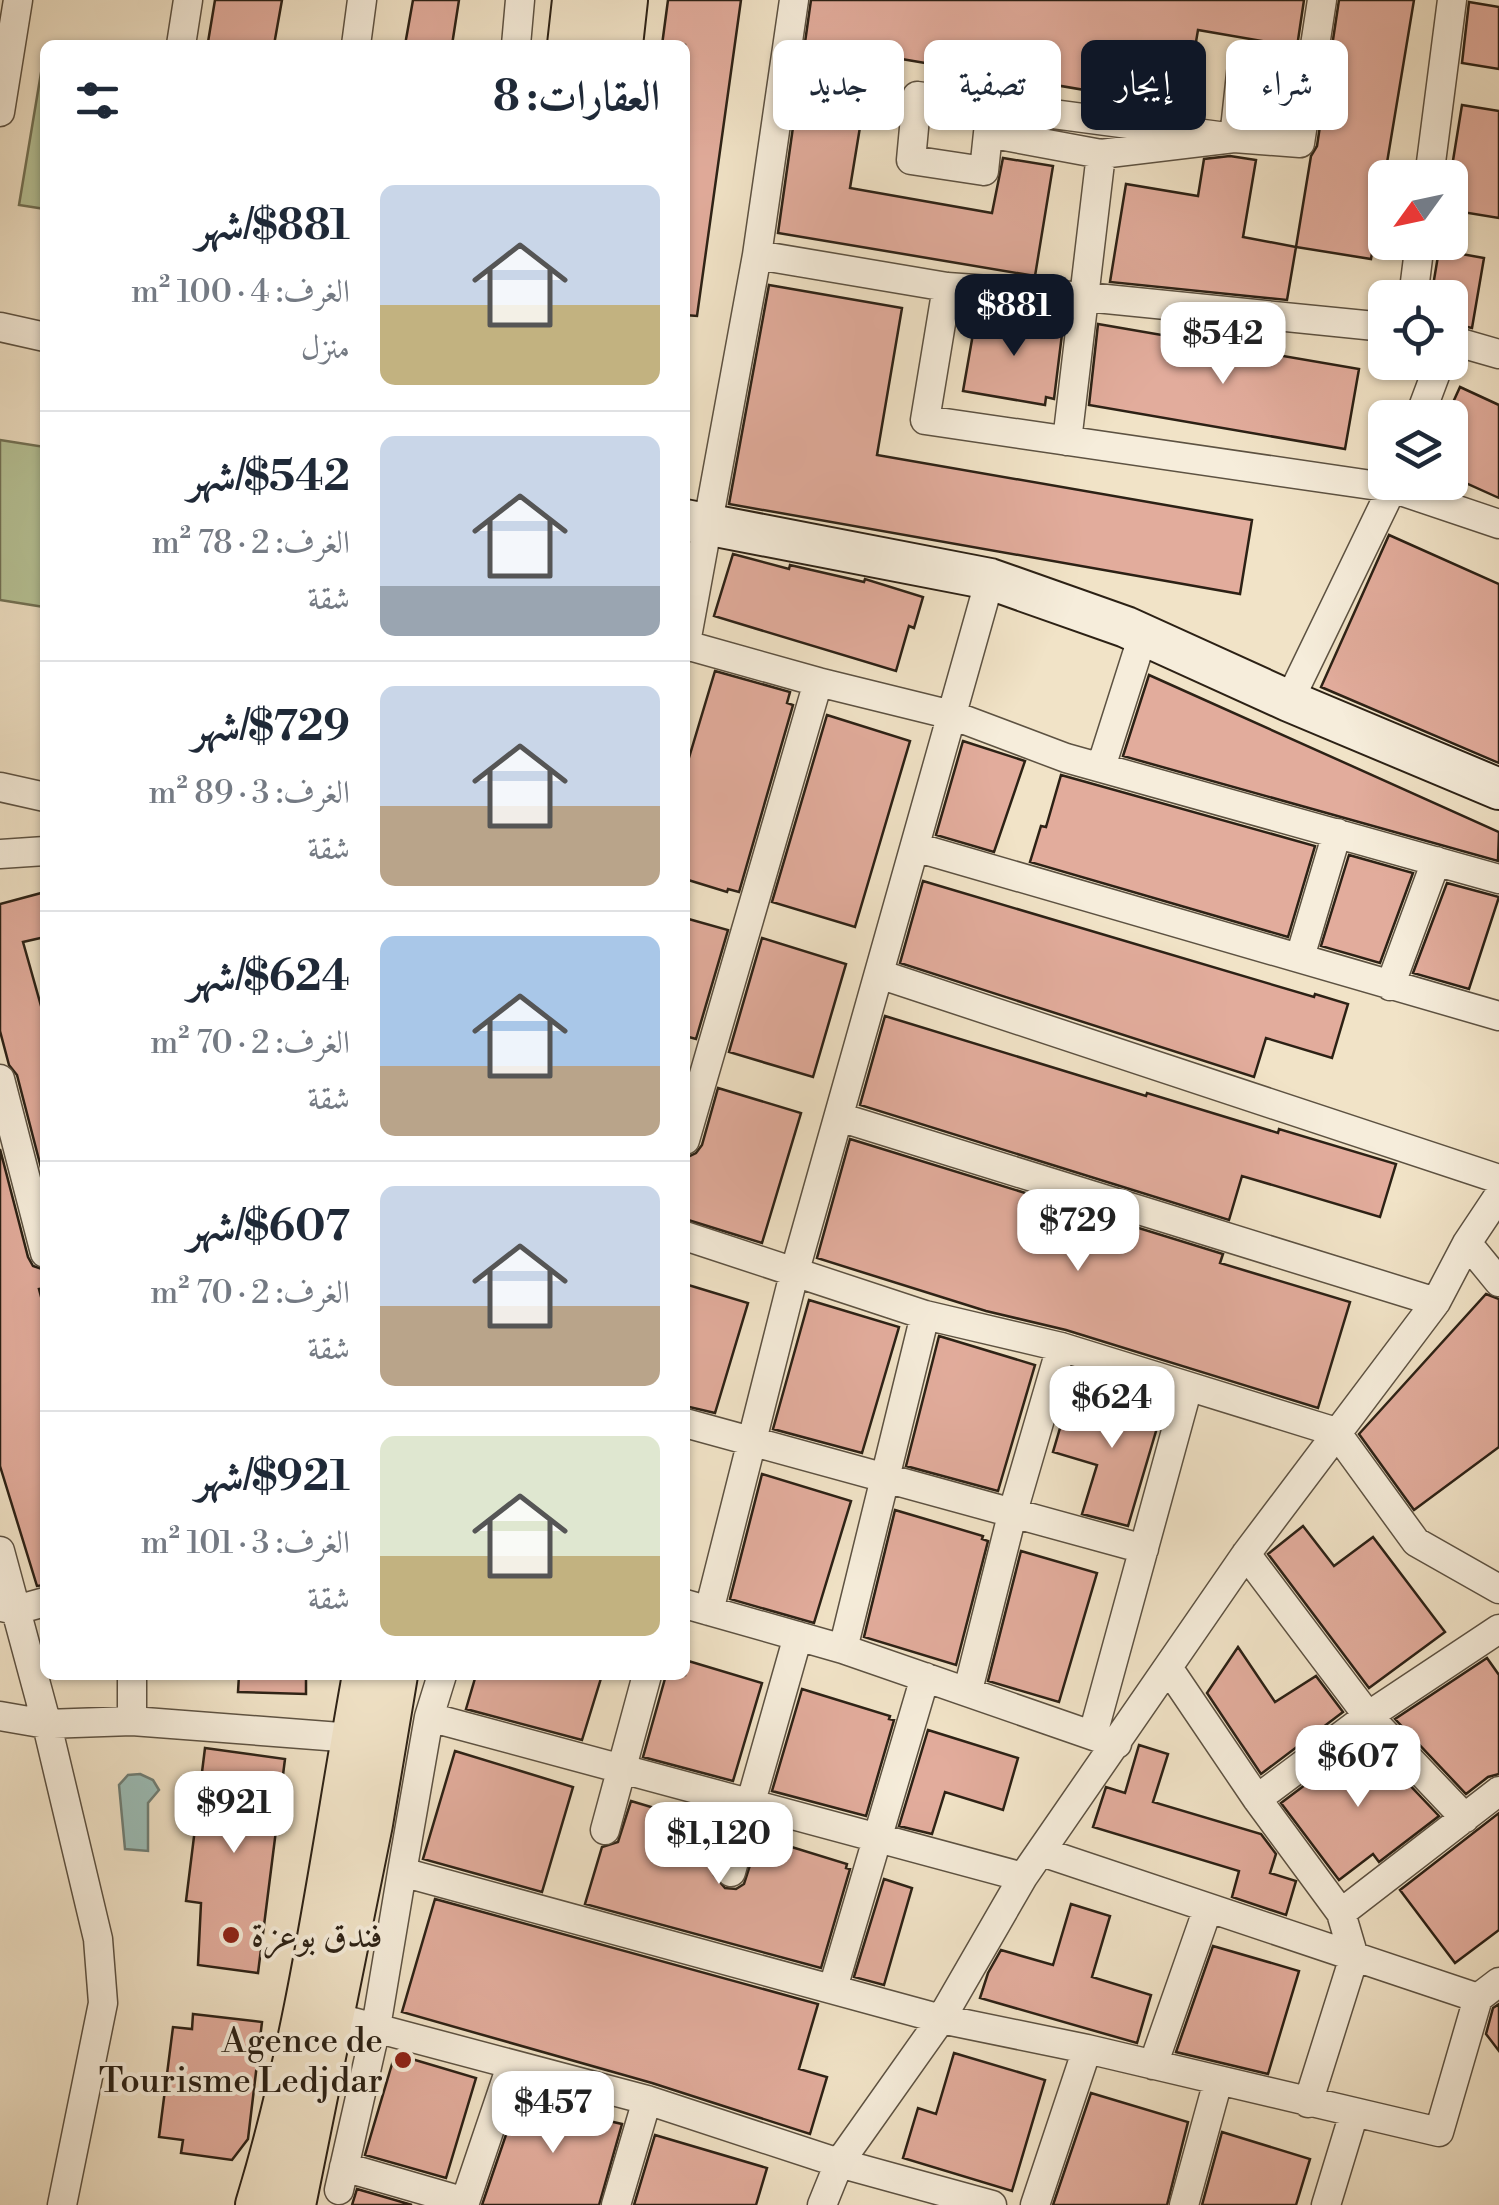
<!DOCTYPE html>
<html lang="ar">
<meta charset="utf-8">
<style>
:root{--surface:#fff;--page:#f6f6f7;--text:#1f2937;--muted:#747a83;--line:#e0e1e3;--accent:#111827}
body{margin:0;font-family:"Libre Bodoni",Amiri,serif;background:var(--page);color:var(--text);direction:rtl;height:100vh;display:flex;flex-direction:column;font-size:38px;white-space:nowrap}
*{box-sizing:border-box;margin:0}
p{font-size:32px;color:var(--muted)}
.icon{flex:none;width:55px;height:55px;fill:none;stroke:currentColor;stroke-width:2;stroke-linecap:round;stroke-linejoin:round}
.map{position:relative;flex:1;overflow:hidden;direction:ltr}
.drawer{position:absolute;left:40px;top:40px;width:650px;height:1640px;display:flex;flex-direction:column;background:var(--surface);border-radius:15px;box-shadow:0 2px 8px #0004;direction:rtl}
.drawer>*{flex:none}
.top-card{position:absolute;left:720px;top:40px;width:628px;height:90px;direction:rtl;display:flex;gap:20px}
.needle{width:65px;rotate:237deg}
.buttons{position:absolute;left:1368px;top:160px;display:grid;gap:20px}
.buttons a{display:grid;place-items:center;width:100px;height:100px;border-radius:15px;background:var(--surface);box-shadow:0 2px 8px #0004;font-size:50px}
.price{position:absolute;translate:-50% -85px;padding:0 22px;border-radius:20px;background:#fff;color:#222;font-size:32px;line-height:65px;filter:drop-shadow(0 2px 5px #0008)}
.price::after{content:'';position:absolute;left:50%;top:60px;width:30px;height:22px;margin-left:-15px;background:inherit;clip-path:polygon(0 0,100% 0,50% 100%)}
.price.active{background:var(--accent);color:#fff}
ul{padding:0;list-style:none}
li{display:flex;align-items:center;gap:30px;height:250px;padding:0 30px}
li+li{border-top:2px solid var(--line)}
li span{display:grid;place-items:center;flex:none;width:280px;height:200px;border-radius:15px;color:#555}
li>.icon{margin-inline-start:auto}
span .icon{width:120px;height:120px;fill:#fffc;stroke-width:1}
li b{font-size:42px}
h2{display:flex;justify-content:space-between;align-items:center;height:120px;padding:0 30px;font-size:42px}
.chip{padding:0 35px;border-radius:15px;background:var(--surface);box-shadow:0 2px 8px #0004;font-size:35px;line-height:90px}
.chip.active{background:var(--accent);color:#fff}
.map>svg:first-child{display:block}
</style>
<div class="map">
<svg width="1499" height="2205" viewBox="0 0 1499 2205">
<rect width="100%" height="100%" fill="#f1e3c7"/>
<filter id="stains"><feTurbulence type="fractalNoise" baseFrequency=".002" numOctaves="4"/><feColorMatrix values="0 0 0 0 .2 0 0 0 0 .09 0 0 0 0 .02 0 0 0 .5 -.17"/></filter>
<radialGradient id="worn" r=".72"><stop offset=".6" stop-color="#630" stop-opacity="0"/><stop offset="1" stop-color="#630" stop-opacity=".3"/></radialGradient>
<path fill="#b7c498" stroke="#727256" stroke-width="2.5" d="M45 49V209L19 205Z
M0 440 45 447 44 607 0 600Z"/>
<path fill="#9bbeb8" stroke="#6f7f77" stroke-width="2.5" d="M140 1774 153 1780 159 1790 148 1803V1851L125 1849 119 1785 128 1775Z"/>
<path fill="#e2ac9c" stroke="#2c2115" stroke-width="2.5" d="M215 0H282L274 45 208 42Z
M413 0H459L452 45H405Z
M668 0H741L697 316 685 315V45H662Z
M811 0H1304L1297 47 1198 30 1185 107 872 54 850 188 992 213 1003 158 1053 166 1035 276 778 233Z
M1339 0H1414L1371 259 1296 247 1311 156 1317 146Z
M1469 2 1499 7V69L1462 63Z
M1462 105 1499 111V218L1450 210V179Z
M1230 156 1256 160 1243 237 1296 247 1287 300 1110 282 1126 184 1198 196 1204 159Z
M1439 250 1484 258 1472 328 1450 323V298H1431Z
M769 285 902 308 877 455 1252 520 1240 594 729 504Z
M977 311 1063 326 1054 399 1046 397 1045 405 963 391Z
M1098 324 1359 369 1345 449 1089 405Z
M1460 387 1499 405V498L1450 476V409Z
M1389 535 1499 584V763L1321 687Z
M733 554 789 569 790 565 864 582 865 579 923 597 914 628 909 626 896 671 714 616Z
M715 671 790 692 787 703 793 705 739 892 728 889 727 892 685 879V760L688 761Z
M1149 675 1499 832 1498 861 1123 756Z
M827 715 910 741 855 927 772 902Z
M963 741 1025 761 994 852 936 835Z
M1061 775 1315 846 1288 937 1030 862 1041 826 1046 827Z
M1349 855 1413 873 1380 963 1321 946Z
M923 881 1314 997 1315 994 1348 1004 1332 1058 1266 1038 1254 1077 900 963Z
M1447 883 1499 897 1469 989 1413 973Z
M45 892V937L23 942 45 1020V1183L17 1075 9 1065 0 1031V904Z
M685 918 728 930 696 1039 685 1036Z
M762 938 846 964 813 1077 729 1052Z
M885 1016 1146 1096 1147 1093 1278 1133 1279 1129 1396 1164 1380 1217 1242 1176 1229 1220 860 1105Z
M718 1088 801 1113 762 1243 685 1219V1167L688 1157 696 1153 702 1145Z
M850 1139 1223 1254 1220 1263 1350 1302 1318 1408 1066 1330 986 1311 817 1258Z
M0 1149 28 1257 33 1266 45 1270V1288L39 1289 45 1312V1585L37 1586 0 1466Z
M685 1284 748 1303 715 1413 685 1406Z
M1486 1294 1499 1299V1447L1414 1510 1359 1434Z
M809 1300 899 1327 862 1453 773 1429Z
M939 1336 1035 1365 998 1491 906 1466Z
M1119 1390 1164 1404 1128 1526 1082 1514 1097 1465 1053 1452 1068 1401 1112 1414Z
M762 1474 851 1501 814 1623 730 1599Z
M895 1510 983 1536 982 1539 988 1541 956 1665 864 1637Z
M1303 1526 1334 1566 1373 1537 1445 1632 1369 1688 1268 1554Z
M1021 1551 1097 1573 1059 1702 988 1681Z
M1238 1647 1275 1702 1316 1676 1343 1712 1261 1774 1207 1693Z
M1487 1658 1499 1675V1774L1488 1777 1466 1794 1395 1719Z
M685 1660 762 1683 733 1781 643 1757 666 1675H685Z
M239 1675H306V1694L238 1692Z
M476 1675H602L582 1740 466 1709Z
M802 1689 890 1716 889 1719 894 1720 866 1816 772 1791Z
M928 1730 1018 1758 1003 1810 945 1792 932 1834 899 1826Z
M1366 1739 1439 1816 1379 1862 1373 1854 1339 1880 1281 1803Z
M1139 1745 1168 1754 1153 1802 1261 1834 1276 1854 1270 1873 1296 1881 1286 1915 1232 1897 1239 1871 1093 1827 1106 1787 1125 1793Z
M205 1748 285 1759 258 1973 198 1965 201 1903 186 1901Z
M455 1751 573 1787 542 1892 423 1859Z
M631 1801 725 1829 714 1875 725 1888 736 1889 744 1884 759 1837 847 1864 846 1868 850 1869 821 1968 585 1904 602 1847 618 1842Z
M1499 1813V1930L1455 1963 1400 1890Z
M884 1879 912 1888 884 1985 854 1977Z
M435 1899 818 2004 799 2069 827 2077 810 2134 652 2083 402 2012Z
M1071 1904 1110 1916 1092 1977 1151 1995 1137 2043 980 1998 988 1973 1001 1950 1053 1965Z
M1213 1946 1299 1971 1268 2074 1176 2052Z
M1499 2004V2051L1486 2034 1493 2008Z
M193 2014 262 2022 248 2139 232 2160 181 2153 183 2140 159 2137 173 2027 192 2029Z
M954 2053 1045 2080 1012 2191 903 2158 918 2108 936 2114Z
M395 2054 476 2078 446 2178 365 2155Z
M521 2091 610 2118 609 2121 622 2124 599 2205H482Z
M1091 2093 1188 2122 1167 2205H1053Z
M1222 2132 1310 2159 1296 2205H1202Z
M655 2135 767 2168 756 2205H634Z
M357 2189 412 2205H352Z"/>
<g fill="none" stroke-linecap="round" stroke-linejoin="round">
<g stroke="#5d5242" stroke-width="31">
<path id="street" d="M181 45 188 0
M356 45 362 0
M516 45 520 0
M1242 65 1234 138 1101 154 988 133 984 171 911 160 917 96 1234 138 1300 143 1322 0
M0 112 18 0
M1429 178 1452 0
M757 255 947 287 1086 297 1385 327
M947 287 925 420 1392 488 1499 524
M1413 298 1420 242
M0 327 45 337
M1450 340 1499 354
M1419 418 1440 362
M1067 441 1101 154
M686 645 818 682 952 715 1066 758 1499 879
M685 648 757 255 794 0
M1289 701 1395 482
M1101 767 1143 635
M0 787 45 797
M915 847 1499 1016
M0 854 45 851
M1300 957 1337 833
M879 974 1499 1179
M1390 986 1436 861
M0 1079 45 1253
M839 1117 1436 1302
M685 1140 818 682
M685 1236 925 1315 1061 1347 1336 1432 1416 1542 1499 1589
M1467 1243 1499 1282
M685 1423 1144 1549
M0 1551 47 1725 98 1939 103 2003 62 2205
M1246 1554 1368 1716 1465 1818
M685 1604 843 1649 1117 1744
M1 1607 16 1610 45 1602
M709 1611 794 1274 990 579
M843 1649 925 1315
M1169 1669 1257 1799 1341 1913
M132 1675V1721
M442 1675 429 1717 1023 1877
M968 1690 1012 1515 1061 1347
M0 1716 46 1724 132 1721 353 1738
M429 1717 402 1872 941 2019 1087 2049 1439 2132 1478 1998
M1093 1734 1188 1387
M1257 1799 1368 1716 1499 1629
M605 1830 647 1675
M1042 1852 1478 1998 1499 1982
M731 1872 798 1636
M833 1988 925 1677
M315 2012 647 2100 839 2163 992 2205
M1153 2065 1208 1908
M1308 2103 1354 1957 1341 1913 1499 1791
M344 2167 465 2202
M339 2190 376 2027 402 1872
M464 2205 511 2066
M616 2205 647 2100
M822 2205 839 2163 941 2019 1023 1877 1246 1554 1436 1302 1467 1243 1499 1195
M1035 2205 1087 2049
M1184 2205 1218 2081
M1326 2205 1354 2113"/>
</g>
<g stroke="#2c2115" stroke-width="44">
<path id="secondary" d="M685 520 990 579 1126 627 1289 701 1499 789"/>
</g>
<g stroke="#2c2115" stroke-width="46">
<path id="primary" d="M257 2205C310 2032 332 1852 364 1675
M294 2205 371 1824 396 1675"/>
</g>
<g stroke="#2c2115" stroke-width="54">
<path id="highway" d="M573 45 578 0
M617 45 622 0"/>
</g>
<use href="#street" stroke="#f6eddb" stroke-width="28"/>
<use href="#secondary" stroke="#f6eddb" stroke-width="40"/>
<use href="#primary" stroke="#f1e3c7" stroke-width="42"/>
<use href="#highway" stroke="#f1e3c7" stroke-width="50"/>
</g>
<g fill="#8f2418" stroke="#f6eddb" stroke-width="4">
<circle cx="231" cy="1935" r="10"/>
<circle cx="403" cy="2060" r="10"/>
</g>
<g text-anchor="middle" stroke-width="8" stroke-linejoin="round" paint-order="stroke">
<g font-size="35" fill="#2c2115" stroke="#f6eddb" text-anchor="start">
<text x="251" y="1947">فندق بوعزة</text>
<text x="383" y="2052" text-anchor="end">Agence de<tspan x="383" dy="40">Tourisme Ledjdar</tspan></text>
</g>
</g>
<rect width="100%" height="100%" filter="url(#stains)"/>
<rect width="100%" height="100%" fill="url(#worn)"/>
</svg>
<div class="buttons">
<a><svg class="needle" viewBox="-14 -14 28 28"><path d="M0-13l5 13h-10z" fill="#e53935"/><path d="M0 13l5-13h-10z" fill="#747a83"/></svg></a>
<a><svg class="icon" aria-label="locate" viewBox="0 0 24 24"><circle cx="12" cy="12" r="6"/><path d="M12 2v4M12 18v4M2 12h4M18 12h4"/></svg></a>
<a><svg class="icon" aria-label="layers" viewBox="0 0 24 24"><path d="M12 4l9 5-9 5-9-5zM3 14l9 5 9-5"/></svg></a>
</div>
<b class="price active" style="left:1014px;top:359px">$881</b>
<b class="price" style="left:1223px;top:387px">$542</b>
<b class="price" style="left:1078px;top:1274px">$729</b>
<b class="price" style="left:1112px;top:1451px">$624</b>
<b class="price" style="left:1358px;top:1810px">$607</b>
<b class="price" style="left:234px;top:1856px">$921</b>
<b class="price" style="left:719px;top:1887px">$1,120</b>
<b class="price" style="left:553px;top:2156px">$457</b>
<div class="top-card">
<a class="chip">شراء</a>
<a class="chip active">إيجار</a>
<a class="chip">تصفية</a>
<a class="chip">جديد</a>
</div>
<section class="drawer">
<h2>العقارات: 8<svg class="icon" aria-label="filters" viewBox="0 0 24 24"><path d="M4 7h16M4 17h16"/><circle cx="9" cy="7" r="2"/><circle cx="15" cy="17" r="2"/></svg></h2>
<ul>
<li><span style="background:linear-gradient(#c9d6e8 60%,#c2b280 0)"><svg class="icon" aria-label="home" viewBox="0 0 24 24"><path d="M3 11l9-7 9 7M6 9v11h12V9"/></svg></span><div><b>$881/شهر</b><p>الغرف: 4 · 100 m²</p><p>منزل</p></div></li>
<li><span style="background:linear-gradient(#c9d6e8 75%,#9aa5b1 0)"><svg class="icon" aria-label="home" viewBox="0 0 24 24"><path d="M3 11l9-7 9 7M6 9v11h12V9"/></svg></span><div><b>$542/شهر</b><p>الغرف: 2 · 78 m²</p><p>شقة</p></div></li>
<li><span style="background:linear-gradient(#c9d6e8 60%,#b9a48a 0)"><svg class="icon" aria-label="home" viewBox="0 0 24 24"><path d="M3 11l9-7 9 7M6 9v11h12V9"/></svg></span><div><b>$729/شهر</b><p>الغرف: 3 · 89 m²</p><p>شقة</p></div></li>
<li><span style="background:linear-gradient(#a9c7e8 65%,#b9a48a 0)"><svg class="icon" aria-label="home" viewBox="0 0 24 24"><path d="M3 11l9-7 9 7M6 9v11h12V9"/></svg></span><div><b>$624/شهر</b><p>الغرف: 2 · 70 m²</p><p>شقة</p></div></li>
<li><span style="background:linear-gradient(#c9d6e8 60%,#b9a48a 0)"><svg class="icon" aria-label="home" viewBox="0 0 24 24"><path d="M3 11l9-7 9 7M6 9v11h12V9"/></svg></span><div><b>$607/شهر</b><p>الغرف: 2 · 70 m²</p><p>شقة</p></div></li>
<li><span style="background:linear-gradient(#dfe7d0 60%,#c2b280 0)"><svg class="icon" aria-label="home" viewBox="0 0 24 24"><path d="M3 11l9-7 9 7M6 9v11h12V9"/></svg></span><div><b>$921/شهر</b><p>الغرف: 3 · 101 m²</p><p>شقة</p></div></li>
</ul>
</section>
</div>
